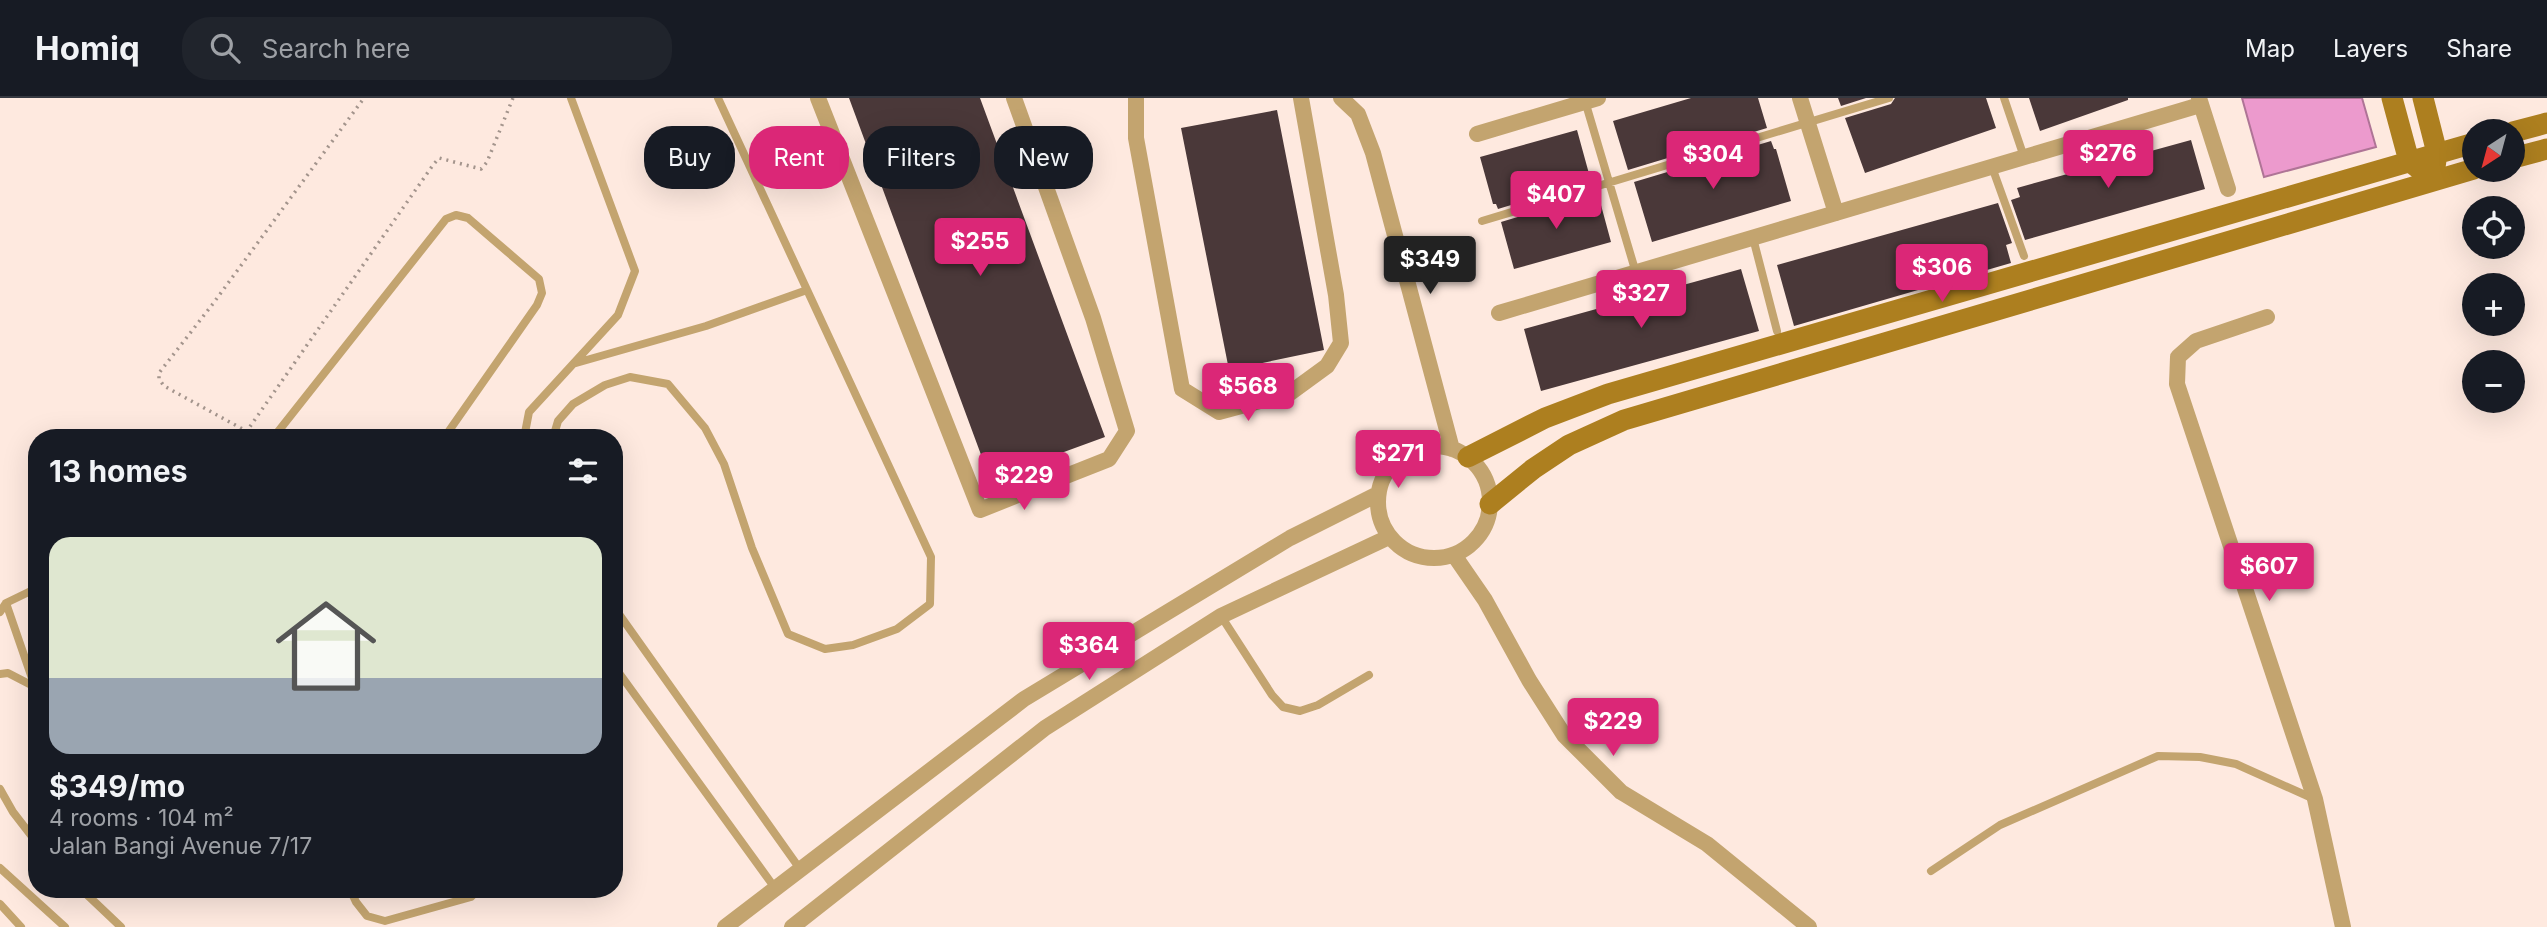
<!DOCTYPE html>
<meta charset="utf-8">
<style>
:root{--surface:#171b24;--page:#20242c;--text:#f1f3f6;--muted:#9ea1a6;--line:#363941;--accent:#db2777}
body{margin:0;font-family:Inter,sans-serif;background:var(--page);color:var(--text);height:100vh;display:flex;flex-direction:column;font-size:26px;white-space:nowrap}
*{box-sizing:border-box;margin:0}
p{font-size:23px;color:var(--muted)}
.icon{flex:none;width:38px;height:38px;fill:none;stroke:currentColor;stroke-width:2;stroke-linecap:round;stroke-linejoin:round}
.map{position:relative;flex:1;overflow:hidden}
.side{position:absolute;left:28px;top:331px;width:595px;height:469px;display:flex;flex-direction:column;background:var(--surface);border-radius:28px;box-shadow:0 7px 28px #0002}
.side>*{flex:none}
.guide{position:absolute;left:644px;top:28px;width:665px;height:63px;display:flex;gap:14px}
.needle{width:46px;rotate:216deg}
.fabs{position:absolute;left:2462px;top:21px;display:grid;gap:14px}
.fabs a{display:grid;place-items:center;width:63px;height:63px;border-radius:50%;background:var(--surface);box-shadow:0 7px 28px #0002;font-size:35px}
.price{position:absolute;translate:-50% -60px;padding:0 16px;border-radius:7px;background:var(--accent);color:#fff;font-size:23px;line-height:46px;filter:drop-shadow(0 2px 4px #0008)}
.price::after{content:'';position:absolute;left:50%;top:42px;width:21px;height:16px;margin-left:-10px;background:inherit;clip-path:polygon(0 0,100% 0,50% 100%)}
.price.current{background:#222;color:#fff}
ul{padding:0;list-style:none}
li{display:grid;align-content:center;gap:14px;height:371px;padding:0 21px}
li+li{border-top:2px solid var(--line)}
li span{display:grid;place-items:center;height:217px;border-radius:21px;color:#555}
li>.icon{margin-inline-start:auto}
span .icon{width:126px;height:126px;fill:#fffc;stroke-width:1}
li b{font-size:30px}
h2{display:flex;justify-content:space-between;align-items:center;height:84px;padding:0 21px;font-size:30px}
.tag{padding:0 24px;border-radius:28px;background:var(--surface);box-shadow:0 7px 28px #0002;font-size:24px;line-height:63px}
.tag.current{background:var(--accent);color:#fff}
header{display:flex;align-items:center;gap:42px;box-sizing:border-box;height:98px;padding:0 35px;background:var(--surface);border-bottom:2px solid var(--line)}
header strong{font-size:33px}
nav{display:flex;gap:38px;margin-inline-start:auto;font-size:24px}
.search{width:490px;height:63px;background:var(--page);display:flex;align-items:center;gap:18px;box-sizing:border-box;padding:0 24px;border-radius:28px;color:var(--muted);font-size:26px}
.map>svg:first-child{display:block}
</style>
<header>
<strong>Homiq</strong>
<div class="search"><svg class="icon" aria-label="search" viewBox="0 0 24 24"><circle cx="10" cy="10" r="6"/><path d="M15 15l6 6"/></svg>Search here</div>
<nav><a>Map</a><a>Layers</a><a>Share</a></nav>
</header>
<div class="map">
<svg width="2547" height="829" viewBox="0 0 2547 829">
<rect width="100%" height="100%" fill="#fee9df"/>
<path fill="#ec9acd" stroke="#af7496" stroke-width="2" d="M2242 0H2362L2376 49 2264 79Z"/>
<path fill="#4a3839" d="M849 0H980L1105 339 990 381Z
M1691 0H1758L1767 30 1628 72 1613 23Z
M1838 0H1866L1841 8Z
M1895 0H1986L1996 30 1865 75 1845 20 1891 6Z
M2029 0H2128V2L2040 33Z
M1277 12 1324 252 1229 272 1181 30Z
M1577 32 1591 83 1498 111 1496 106H1493L1480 59Z
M2191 42 2205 91 2025 142 2011 102 2020 99 2017 90Z
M1771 43 1774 51H1776L1791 103 1652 144 1634 84Z
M1594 96H1598L1611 144 1514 171 1501 124Z
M1998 105 2012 145 2006 147 2011 165 1794 228 1777 167Z
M1741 171 1759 233 1541 293 1524 231Z"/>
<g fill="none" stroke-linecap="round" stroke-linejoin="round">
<path stroke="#a3948c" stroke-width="3.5" stroke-dasharray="2 5" stroke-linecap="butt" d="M248 334 164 288 159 281V275L212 207 364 0
M242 340 433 67 439 60 481 71 487 64 513 0"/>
<path stroke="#c3a46f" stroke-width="8" d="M2004 0 2024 59
M1585 3 1636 175
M1992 69 2024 158
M1482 123 1889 0
M1753 140 1777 233
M576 265 706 228 807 192
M273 340 446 121 456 117 468 120 539 181 542 195 537 207 444 340
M524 340 529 314 618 217 635 173 571 0
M553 340 558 323 573 306 605 287 630 279 668 286 705 330 724 366 752 450 788 536 825 551 853 547 897 531 930 506 931 459 718 0
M6 505 35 589
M614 509 800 771
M0 514 6 505 37 490
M1221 518 1272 597 1283 609 1300 613 1318 607 1369 577
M614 568 775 790
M0 576 8 575 35 589 37 594
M0 691 13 714 37 745
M0 770 65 829
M1931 773 2000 727 2158 658 2200 659 2236 666 2312 700
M81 791 121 829
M131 791 139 793 145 791
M350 791 356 804 367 818 385 823 471 799 479 791
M0 806 21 829"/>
<path stroke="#c3a46f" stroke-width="16" d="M818 0 980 412 1109 361 1127 333 1093 220 1014 0
M1136 0V40L1182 291 1219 314 1290 295 1327 268 1341 245 1336 197 1301 0
M1341 0 1358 16 1373 55 1452 351
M1800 0 1836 115
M2199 0 2228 91
M1477 36 1598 0
M1499 215 2200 7
M2267 219 2196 243 2178 259 2177 286 2315 701 2343 829
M1378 404a56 56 0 1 1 112 0a56 56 0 1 1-112 0Z
M1454 457 1485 502 1529 582 1564 637 1621 694 1707 746 1809 829
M725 829 1024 601 1290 440 1378 396
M792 829 1045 630 1221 518 1389 439"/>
<path stroke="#ad7f1f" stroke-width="21" d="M2392 0 2409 63 2418 70
M2423 0 2437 55 2435 69
M2513 34 2547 25
M2513 60 2547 51
M1468 359 1545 320 1608 296 2474 45
M1490 406 1533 371 1569 347 1624 322 2474 71"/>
</g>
</svg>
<div class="fabs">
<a><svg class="needle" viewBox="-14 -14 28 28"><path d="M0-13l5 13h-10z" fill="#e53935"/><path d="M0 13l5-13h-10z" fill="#9ea1a6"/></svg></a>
<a><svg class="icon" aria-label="locate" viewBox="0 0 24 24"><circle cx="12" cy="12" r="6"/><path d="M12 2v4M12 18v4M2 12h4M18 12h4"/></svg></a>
<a>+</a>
<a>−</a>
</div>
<b class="price" style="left:2108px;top:92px">$276</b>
<b class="price" style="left:1713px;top:93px">$304</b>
<b class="price" style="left:1556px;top:133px">$407</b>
<b class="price" style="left:980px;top:180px">$255</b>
<b class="price current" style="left:1430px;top:198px">$349</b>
<b class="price" style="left:1942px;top:206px">$306</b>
<b class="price" style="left:1641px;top:232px">$327</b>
<b class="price" style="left:1248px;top:325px">$568</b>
<b class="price" style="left:1398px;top:392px">$271</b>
<b class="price" style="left:1024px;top:414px">$229</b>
<b class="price" style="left:2269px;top:505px">$607</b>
<b class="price" style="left:1089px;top:584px">$364</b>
<b class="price" style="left:1613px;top:660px">$229</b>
<div class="guide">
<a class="tag">Buy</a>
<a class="tag current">Rent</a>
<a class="tag">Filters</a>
<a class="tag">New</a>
</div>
<section class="side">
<h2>13 homes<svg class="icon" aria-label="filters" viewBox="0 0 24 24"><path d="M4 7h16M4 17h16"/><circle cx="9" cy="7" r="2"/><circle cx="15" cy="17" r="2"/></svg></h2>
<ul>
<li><span style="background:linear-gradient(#dfe7d0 65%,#9aa5b1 0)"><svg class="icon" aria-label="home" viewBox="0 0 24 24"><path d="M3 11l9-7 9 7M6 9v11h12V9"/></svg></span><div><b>$349/mo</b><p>4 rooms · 104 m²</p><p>Jalan Bangi Avenue 7/17</p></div></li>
</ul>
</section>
</div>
